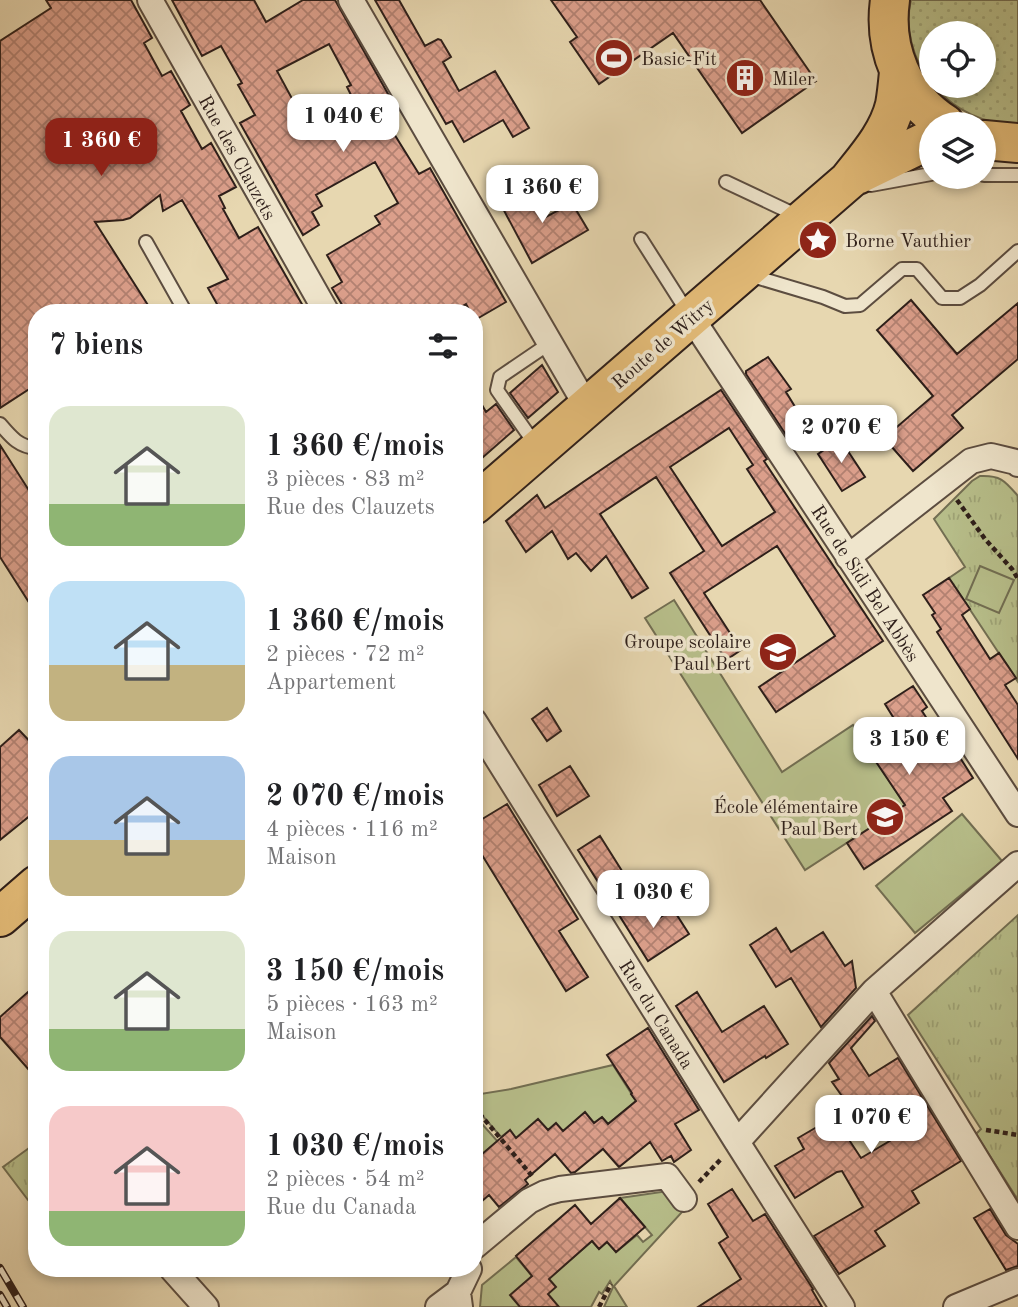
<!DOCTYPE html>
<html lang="fr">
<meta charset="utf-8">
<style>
:root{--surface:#fff;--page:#f2f2f2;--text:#202124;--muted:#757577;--accent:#8f2418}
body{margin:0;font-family:"Old Standard TT",serif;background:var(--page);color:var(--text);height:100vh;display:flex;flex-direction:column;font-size:26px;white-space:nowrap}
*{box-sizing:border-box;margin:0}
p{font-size:23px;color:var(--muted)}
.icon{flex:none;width:38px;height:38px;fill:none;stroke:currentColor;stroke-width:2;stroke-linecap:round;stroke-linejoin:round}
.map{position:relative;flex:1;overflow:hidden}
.details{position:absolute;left:28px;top:304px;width:455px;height:973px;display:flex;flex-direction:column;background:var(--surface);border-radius:28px;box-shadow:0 4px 10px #0003}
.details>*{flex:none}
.buttons{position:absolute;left:919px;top:21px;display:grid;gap:14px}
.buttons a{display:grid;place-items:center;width:77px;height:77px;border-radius:50%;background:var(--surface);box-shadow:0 4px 10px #0003;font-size:35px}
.price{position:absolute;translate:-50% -60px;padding:0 16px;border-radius:14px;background:#fff;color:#222;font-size:23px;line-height:46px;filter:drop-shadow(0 2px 4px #0008)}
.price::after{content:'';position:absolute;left:50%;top:42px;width:21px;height:16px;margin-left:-10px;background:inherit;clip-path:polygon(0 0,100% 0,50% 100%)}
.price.on{background:var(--accent);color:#fff}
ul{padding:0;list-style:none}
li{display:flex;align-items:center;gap:21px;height:175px;padding:0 21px}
li span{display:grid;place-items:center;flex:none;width:196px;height:140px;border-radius:21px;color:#555}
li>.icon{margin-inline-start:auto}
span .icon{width:84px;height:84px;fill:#fffc;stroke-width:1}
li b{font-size:30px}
h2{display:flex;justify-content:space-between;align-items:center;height:84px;padding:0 21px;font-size:30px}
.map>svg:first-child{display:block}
</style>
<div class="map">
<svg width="1018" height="1307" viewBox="0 0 1018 1307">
<defs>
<pattern id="grass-dots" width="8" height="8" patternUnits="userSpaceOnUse" patternTransform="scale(1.75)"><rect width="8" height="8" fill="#b7be8a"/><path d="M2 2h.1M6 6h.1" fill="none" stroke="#9ea376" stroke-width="1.8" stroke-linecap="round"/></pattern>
<pattern id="park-tufts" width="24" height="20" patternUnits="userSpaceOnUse" patternTransform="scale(1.75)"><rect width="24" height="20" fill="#b7be8a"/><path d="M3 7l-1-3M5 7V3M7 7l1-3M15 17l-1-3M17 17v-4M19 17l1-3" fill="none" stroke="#9ea376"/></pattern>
<pattern id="building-cross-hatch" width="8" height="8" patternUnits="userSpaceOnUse" patternTransform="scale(1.75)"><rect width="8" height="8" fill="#db9f8b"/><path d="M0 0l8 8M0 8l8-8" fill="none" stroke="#b28171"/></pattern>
</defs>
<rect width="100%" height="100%" fill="#e7d7b0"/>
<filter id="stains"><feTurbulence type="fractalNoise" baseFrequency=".00286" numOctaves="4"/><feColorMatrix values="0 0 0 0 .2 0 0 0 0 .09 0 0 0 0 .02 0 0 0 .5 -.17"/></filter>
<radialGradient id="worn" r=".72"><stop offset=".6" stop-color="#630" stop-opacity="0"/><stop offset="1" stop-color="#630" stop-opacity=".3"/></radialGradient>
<path fill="url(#grass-dots)" stroke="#726e52" stroke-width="2" d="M911 0H1018V123C986 126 954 110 934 86H984V33H931V82C913 60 904 28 911 0Z"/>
<path fill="url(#park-tufts)" stroke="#726e52" stroke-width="2" d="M980 476C1001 475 1005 481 1018 496V682L949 578 965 567 934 519 972 481Z
M1018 915V1200L976 1134 981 1129 908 1015Z
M29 1148 37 1157V1194L28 1200 3 1167Z"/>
<path fill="#b7be8a" stroke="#726e52" stroke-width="2" d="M980 566 1014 580 999 613 966 599Z
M674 600 782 772 853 725 905 805 805 870 645 618Z
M962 814 1002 861 915 933 876 886Z
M613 1065 636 1101 608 1124 602 1117 594 1123 563 1132 548 1130 516 1138 510 1130 501 1137 474 1106V1095L511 1089Z
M474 1115 508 1153 480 1163 474 1157Z
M668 1191 683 1211 614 1286 627 1307H604L613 1287 610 1281 602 1294 599 1292 591 1307H548V1279L592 1241 599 1249 607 1241 616 1252 637 1235 643 1242 652 1235 620 1198Z
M516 1257 532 1276 520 1307H480L482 1285Z"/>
<path fill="url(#building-cross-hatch)" stroke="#2e1f1a" stroke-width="2" fill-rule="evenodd" d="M46 0H131L152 38 144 43 162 76 171 71 190 105 181 111 202 149 211 143 236 187 219 196 225 208 223 209 239 238 258 227 307 313H222L208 288 228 279 182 200 163 211 160 195 130 218 123 220 95 222 153 313H37V384L0 408V41L51 8Z
M172 0H254L266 22 303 0H335L396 108 383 116 419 174 430 168 506 302 475 320 474 313H471L466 304 450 313H347L332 288 342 282 327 255 380 224 375 216 398 203 375 162 316 195 322 206 312 212 319 225 303 235 240 123 255 115 238 85 242 83 221 46 202 56ZM329 44 351 85 347 87 354 101 321 118 310 99 296 106 277 71Z
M375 0H399L425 46 438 39 441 40 451 57 443 62 459 91 495 71 529 128 513 137 503 120 464 142 452 121 446 124Z
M551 0H760L816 81 742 133 673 33 599 84 570 42 577 37Z
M527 188 544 218 572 203 588 230 532 263 500 203Z
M911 300 957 354 1018 303V359L952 415 963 428 913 471 884 438 933 396 877 330Z
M768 357 791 389 786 392 797 410 794 411 809 433 792 444 746 374V371Z
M542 365 558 392 528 418 510 393Z
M721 390 767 459 764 461 883 641 776 712 759 687 835 636 777 546 704 593 741 650 726 660 670 573 704 551 656 477 600 514 648 588 632 598 606 556 591 571 576 553 568 559 552 531 526 552 506 521 537 495 545 508 630 450ZM729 428 753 465 747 469 775 512 722 546 670 467Z
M474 391 486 412 496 404 514 430 474 465Z
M840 439 865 477 842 491 818 454Z
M0 445 37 503V615L0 557Z
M949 578 970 609 962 615 990 659 999 653 1016 678 1005 685 1018 705V759L937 632 941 629 932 615 935 613 923 595Z
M913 686 927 707 922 711 953 759 959 756 973 778 943 798 952 811 864 869 847 843 905 805 860 738 893 717 885 704Z
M547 708 561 731 547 741 532 719Z
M19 730 37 749V810L0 840V747Z
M570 766 589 796 557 816 539 785Z
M507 804 578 919 559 931 588 977 566 991 474 842V824Z
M600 836 622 871 600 885 578 850Z
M641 902 653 922 673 909 689 934 648 961 619 915Z
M776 928 791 952 823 932 845 966 852 961 856 988 821 1027 791 978 776 987 750 945Z
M37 984V1079L0 1037V1017Z
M697 992 722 1032 764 1006 788 1044 766 1058 765 1056 760 1059 724 1082 676 1006Z
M872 1016 875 1021 851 1048 869 1076 898 1058 961 1161 912 1191 919 1203 875 1231 885 1246 839 1274 814 1236 863 1207 842 1171 837 1172 795 1198 775 1166 804 1149 798 1138 834 1117 861 1158 893 1139 872 1103 854 1113 832 1082 839 1079 829 1063Z
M648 1028 699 1110 675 1124 691 1150 674 1162 671 1156 662 1161 650 1142 619 1167 603 1149 575 1172 571 1173 555 1154 525 1180 528 1184 499 1207 489 1195 474 1208V1161L510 1130 516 1138 538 1119 548 1130 556 1123 563 1131 585 1112 594 1123 602 1117 608 1124 636 1101 631 1094 632 1093 607 1055Z
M732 1189 753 1221 765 1214 813 1289 812 1290 822 1307H698L741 1279 719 1243 728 1237 708 1204Z
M620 1198 645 1227 616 1252 607 1242 599 1249 592 1241 549 1279 556 1287 548 1294 559 1307H520L510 1295 532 1276 516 1256 575 1205 591 1224Z
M990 1209 1006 1235 1018 1244V1266L1006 1270 974 1218Z"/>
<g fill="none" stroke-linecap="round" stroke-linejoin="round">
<g stroke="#5c4d40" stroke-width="16">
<path id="service" d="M984 175H1018
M726 182 798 216
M871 185 931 174
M641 239 688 313
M146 242 186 313
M749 275 823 297 845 306 860 305 902 269H917L942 298H960L980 285 1018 251
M0 424C11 437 19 447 37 448
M535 444 497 390 500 377 550 343"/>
</g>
<g stroke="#5c4d40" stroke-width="28">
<path id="minor" d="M150 0 327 313
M351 0 587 407
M691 317 1018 814
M848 557 971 461 991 456 1016 462 1018 464
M474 721 737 1142 842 1307
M874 991 1018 1227
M737 1142 874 991 1018 864
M475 1246 529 1201 545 1193 560 1189 667 1176 684 1199
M172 1269 206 1307
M438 1307 458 1292
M460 1307 458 1292 469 1269
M956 1307 1018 1281"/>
</g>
<g stroke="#2e1f1a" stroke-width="42">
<path id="primary" d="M890 0C883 49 903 97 945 124
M984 140 1018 143
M857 175 931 139
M474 505 849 180C867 157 888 134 895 105 897 94 898 83 899 72
M0 917 37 885"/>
</g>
<path stroke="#2e1f1a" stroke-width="4.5" stroke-dasharray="5 3.5" stroke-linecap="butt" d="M957 500 985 539 1012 569 1018 579
M474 1107 532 1176
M986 1130 1018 1135
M699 1182 722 1158
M599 1307 611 1284"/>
<use href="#service" stroke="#efe5cc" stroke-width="12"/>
<use href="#minor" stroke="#efe5cc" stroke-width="24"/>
<use href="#primary" stroke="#e4bc78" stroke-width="38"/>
<g stroke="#2e1f1a" stroke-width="8">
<path id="rail" d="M0 1268 23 1307
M0 1295 7 1307"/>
</g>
<use href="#rail" stroke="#efe5cc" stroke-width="5" stroke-dasharray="16" stroke-linecap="butt"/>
</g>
<defs>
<g id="stadium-disc" transform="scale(2.0125)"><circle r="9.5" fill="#8f2418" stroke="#efe5cc"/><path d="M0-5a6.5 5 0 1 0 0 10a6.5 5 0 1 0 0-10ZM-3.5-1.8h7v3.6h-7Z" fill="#fff"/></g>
<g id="building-disc" transform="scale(2.0125)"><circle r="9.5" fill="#8f2418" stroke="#efe5cc"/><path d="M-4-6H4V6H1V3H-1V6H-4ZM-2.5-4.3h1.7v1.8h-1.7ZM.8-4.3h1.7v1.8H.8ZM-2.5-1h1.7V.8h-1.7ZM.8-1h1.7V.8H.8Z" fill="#fff"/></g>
<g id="sight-disc" transform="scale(2.0125)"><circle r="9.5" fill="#8f2418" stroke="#efe5cc"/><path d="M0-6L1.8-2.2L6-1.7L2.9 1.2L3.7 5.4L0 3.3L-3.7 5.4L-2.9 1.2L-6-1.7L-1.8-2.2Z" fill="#fff"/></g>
<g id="school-disc" transform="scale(2.0125)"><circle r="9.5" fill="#8f2418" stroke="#efe5cc"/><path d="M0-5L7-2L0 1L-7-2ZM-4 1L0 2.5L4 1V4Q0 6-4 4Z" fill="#fff"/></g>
</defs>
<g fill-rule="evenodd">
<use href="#stadium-disc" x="614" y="58"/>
<use href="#building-disc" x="745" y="78"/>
<use href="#sight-disc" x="818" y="240"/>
<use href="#school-disc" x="778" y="652"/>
<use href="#school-disc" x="885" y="817"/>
</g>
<g text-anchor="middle" stroke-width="7" stroke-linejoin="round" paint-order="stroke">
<g font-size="19" fill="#2e1f1a" stroke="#efe5cc" text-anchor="start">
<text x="641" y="65">Basic-Fit</text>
<text x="772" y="85">Miler</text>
<text x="845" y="247">Borne Vauthier</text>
<text x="751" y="648" text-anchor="end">Groupe scolaire<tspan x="751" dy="22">Paul Bert</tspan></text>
<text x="858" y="813" text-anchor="end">École élémentaire<tspan x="858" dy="22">Paul Bert</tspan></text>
</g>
<g font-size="19" fill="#2e1f1a" stroke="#efe5cc">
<text transform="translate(238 157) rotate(61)" y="7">Rue des Clauzets</text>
<text transform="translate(662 343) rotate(-41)" y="7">Route de Witry</text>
<text transform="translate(866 583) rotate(57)" y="7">Rue de Sidi Bel Abbès</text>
<text transform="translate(657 1014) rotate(58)" y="7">Rue du Canada</text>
</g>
</g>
<rect width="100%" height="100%" filter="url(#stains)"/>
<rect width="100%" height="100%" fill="url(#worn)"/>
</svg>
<div class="buttons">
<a><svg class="icon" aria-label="locate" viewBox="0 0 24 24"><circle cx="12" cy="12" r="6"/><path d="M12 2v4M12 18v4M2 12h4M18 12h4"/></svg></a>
<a><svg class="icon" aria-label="layers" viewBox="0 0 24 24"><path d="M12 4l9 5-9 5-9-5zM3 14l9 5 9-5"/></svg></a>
</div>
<b class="price" style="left:343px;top:154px">1 040 €</b>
<b class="price on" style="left:101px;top:178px">1 360 €</b>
<b class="price" style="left:542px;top:225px">1 360 €</b>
<b class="price" style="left:841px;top:465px">2 070 €</b>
<b class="price" style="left:909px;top:777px">3 150 €</b>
<b class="price" style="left:653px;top:930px">1 030 €</b>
<b class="price" style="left:871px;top:1155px">1 070 €</b>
<section class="details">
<h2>7 biens<svg class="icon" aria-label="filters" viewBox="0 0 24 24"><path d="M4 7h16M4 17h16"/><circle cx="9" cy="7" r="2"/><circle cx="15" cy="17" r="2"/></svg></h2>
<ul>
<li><span style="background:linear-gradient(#dfe7d0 70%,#8fb573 0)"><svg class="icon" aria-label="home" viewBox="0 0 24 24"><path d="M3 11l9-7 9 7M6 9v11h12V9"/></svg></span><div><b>1 360 €/mois</b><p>3 pièces · 83 m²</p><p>Rue des Clauzets</p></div></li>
<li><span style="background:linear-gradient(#bfe0f5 60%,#c2b280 0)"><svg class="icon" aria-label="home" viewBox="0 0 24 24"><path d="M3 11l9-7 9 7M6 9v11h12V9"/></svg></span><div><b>1 360 €/mois</b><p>2 pièces · 72 m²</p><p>Appartement</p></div></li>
<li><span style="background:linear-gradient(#a9c7e8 60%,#c2b280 0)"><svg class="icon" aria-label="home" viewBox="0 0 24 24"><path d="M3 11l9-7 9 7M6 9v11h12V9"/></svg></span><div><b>2 070 €/mois</b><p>4 pièces · 116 m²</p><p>Maison</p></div></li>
<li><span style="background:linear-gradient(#dfe7d0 70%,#8fb573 0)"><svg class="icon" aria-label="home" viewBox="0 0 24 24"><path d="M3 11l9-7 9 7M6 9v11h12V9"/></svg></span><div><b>3 150 €/mois</b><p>5 pièces · 163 m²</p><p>Maison</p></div></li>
<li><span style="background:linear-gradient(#f6c9c9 75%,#8fb573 0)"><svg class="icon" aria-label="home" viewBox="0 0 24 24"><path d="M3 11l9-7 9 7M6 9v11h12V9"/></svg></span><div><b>1 030 €/mois</b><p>2 pièces · 54 m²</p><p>Rue du Canada</p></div></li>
</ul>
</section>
</div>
